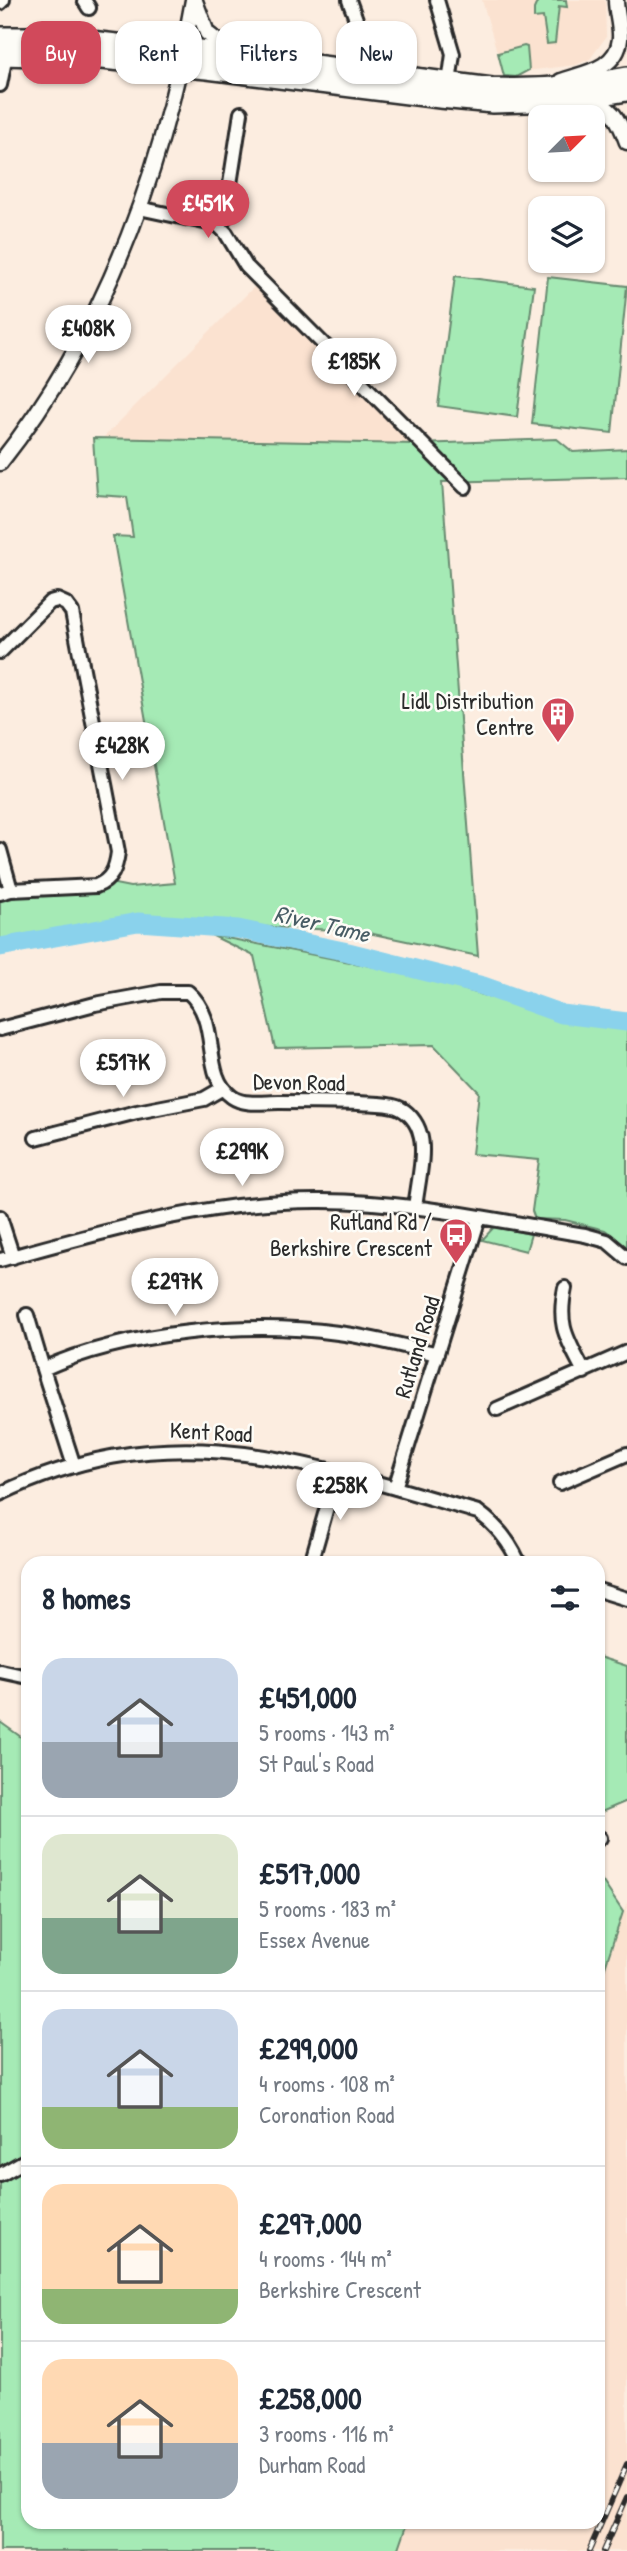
<!DOCTYPE html>
<meta charset="utf-8">
<style>
:root{--surface:#fff;--page:#f2f2f3;--text:#1f2937;--muted:#747a83;--line:#e0e1e3;--accent:#d1495b}
body{margin:0;font-family:"Patrick Hand",sans-serif;background:var(--page);color:var(--text);height:100vh;display:flex;flex-direction:column;font-size:26px;white-space:nowrap}
*{box-sizing:border-box;margin:0}
p{font-size:23px;color:var(--muted)}
.icon{flex:none;width:38px;height:38px;fill:none;stroke:currentColor;stroke-width:2;stroke-linecap:round;stroke-linejoin:round}
.map{position:relative;flex:1;overflow:hidden}
.drawer{position:absolute;left:21px;top:1556px;width:584px;height:973px;display:flex;flex-direction:column;background:var(--surface);border-radius:21px;box-shadow:0 2px 5px #0004}
.drawer>*{flex:none}
.top-card{position:absolute;left:21px;top:21px;width:586px;height:63px;display:flex;gap:14px}
.needle{width:46px;rotate:66deg}
.tools{position:absolute;left:528px;top:105px;display:grid;gap:14px}
.tools a{display:grid;place-items:center;width:77px;height:77px;border-radius:14px;background:var(--surface);box-shadow:0 2px 5px #0004;font-size:35px}
.price{position:absolute;translate:-50% -60px;padding:0 16px;border-radius:24px;background:#fff;color:#222;font-size:23px;line-height:46px;filter:drop-shadow(0 2px 4px #0008)}
.price::after{content:'';position:absolute;left:50%;top:42px;width:21px;height:16px;margin-left:-10px;background:inherit;clip-path:polygon(0 0,100% 0,50% 100%)}
.price.selected{background:var(--accent);color:#fff}
ul{padding:0;list-style:none}
li{display:flex;align-items:center;gap:21px;height:175px;padding:0 21px}
li+li{border-top:2px solid var(--line)}
li span{display:grid;place-items:center;flex:none;width:196px;height:140px;border-radius:21px;color:#555}
li>.icon{margin-inline-start:auto}
span .icon{width:84px;height:84px;fill:#fffc;stroke-width:1}
li b{font-size:30px}
h2{display:flex;justify-content:space-between;align-items:center;height:84px;padding:0 21px;font-size:30px}
.tag{padding:0 24px;border-radius:21px;background:var(--surface);box-shadow:0 2px 5px #0004;font-size:24px;line-height:63px}
.tag.selected{background:var(--accent);color:#fff}
.map>svg:first-child{display:block}
</style>
<div class="map">
<svg width="627" height="2551" viewBox="0 0 627 2551">
<rect width="100%" height="100%" fill="#fcede0"/>
<filter id="ink" filterUnits="userSpaceOnUse"><feTurbulence type="fractalNoise" baseFrequency=".0143" numOctaves="2"/><feDisplacementMap in="SourceGraphic" scale="14" xChannelSelector="R" yChannelSelector="G"/><feConvolveMatrix kernelMatrix="1 2 1 2 8 2 1 2 1" color-interpolation-filters="sRGB"/></filter>
<g filter="url(#ink)">
<path fill="#fbe2d0" d="M482 0H605L606 37 590 59 576 65 526 71 516 77 504 76Z
M256 285 418 444 103 438Z
M627 1902V2551H398L408 2522H598V1985Z"/>
<path fill="#a5eab5" stroke="#688a70" stroke-width="2" d="M538 0H566L567 7 559 6 555 43 547 44 543 17 534 18V9Z
M524 46 527 47 529 70 516 77 504 76 498 53Z
M455 276 534 286 517 417 438 406Z
M548 277 627 286 612 433 532 424Z
M93 438 418 444 557 439 573 452 627 449V477L442 482 478 956 359 931 249 926 161 919 71 928 0 943V899L110 883 130 887 175 883 113 536 133 537 127 497 97 495Z
M211 935 406 973 574 1021 627 1030V1247L605 1230 565 1220 535 1219 532 1211 539 1160 472 1154 479 1092 434 1045 275 1048 254 956Z
M494 1227 531 1234 526 1251 482 1240Z
M599 1657 627 1666V1801L599 1813Z
M0 1722 28 1742V2156L0 2172Z
M599 1876 623 1912 599 1985Z
M28 2162V2522H408L398 2551H0V2178Z"/>
<g fill="none" stroke-linecap="round" stroke-linejoin="round">
<path stroke="#8ad2ec" stroke-width="19" d="M0 947 138 922 238 929 348 952 483 986 562 1014 627 1022"/>
<g stroke="#2b2b2b" stroke-width="18">
<path id="minor" d="M84 0 89 8
M437 0 453 54 449 83
M0 3 3 0
M349 69C351 61 356 57 359 49 365 36 353 13 349 0
M0 85 6 55
M139 208 218 225 226 233 246 266 465 487
M218 225 224 219 226 210 241 113
M0 652 50 602 57 600 66 604 72 612 118 852C116 868 112 880 96 886L11 890 0 893
M0 850 11 890
M0 1029 95 1004 161 992H188C222 1021 200 1074 232 1097 245 1106 264 1102 279 1102 306 1102 333 1102 359 1103 371 1104 385 1103 397 1107 408 1111 417 1122 420 1134 426 1152 417 1188 415 1208
M36 1138 137 1112 204 1099 223 1088
M0 1217 13 1257
M0 1260C106 1231 210 1200 322 1201 410 1201 498 1221 585 1235L607 1241 627 1258
M565 1288C557 1327 567 1338 584 1372
M27 1315 43 1369
M497 1409 627 1352
M74 1466 43 1369C126 1331 248 1321 338 1333 371 1337 404 1346 437 1354
M560 1483 627 1454
M395 1488 479 1218
M0 1494C174 1411 306 1463 478 1512 496 1525 510 1542 519 1563
M311 1563 337 1472
M598 1590 627 1599
M0 1671 28 1677
M598 1839 600 1838
M0 2175 28 2159"/>
</g>
<g stroke="#2b2b2b" stroke-width="19">
<path id="tertiary" d="M195 1 207 33 233 53
M561 81C584 73 617 69 620 39 621 26 616 13 616 0
M588 100C612 105 619 120 627 142
M0 463C107 328 164 168 193 0"/>
</g>
<g stroke="#2b2b2b" stroke-width="24">
<path id="trunk" d="M0 37H56L151 48H184L492 88C538 90 582 86 627 77
M0 55 80 57 207 69 440 98 493 103 567 101 627 91"/>
</g>
<use href="#minor" stroke="#fdfcf7" stroke-width="12"/>
<use href="#tertiary" stroke="#fdfcf7" stroke-width="14"/>
<use href="#trunk" stroke="#fdfcf7" stroke-width="19"/>
<g stroke="#2b2b2b" stroke-width="6">
<path id="rail" d="M589 2551 627 2464
M603 2551 627 2497"/>
</g>
<use href="#rail" stroke="#fdfcf7" stroke-width="3.5" stroke-dasharray="10" stroke-linecap="butt"/>
</g>
</g>
<defs>
<g id="building-pin" transform="scale(1.75)"><path d="M0 17L-7.5 6A9.5 9.5 0 1 1 7.5 6Z" fill="#d1495b" stroke="#fdfcf7"/><path d="M-4-6H4V6H1V3H-1V6H-4ZM-2.5-4.3h1.7v1.8h-1.7ZM.8-4.3h1.7v1.8H.8ZM-2.5-1h1.7V.8h-1.7ZM.8-1h1.7V.8H.8Z" fill="#fff"/></g>
<g id="bus-pin" transform="scale(1.75)"><path d="M0 17L-7.5 6A9.5 9.5 0 1 1 7.5 6Z" fill="#d1495b" stroke="#fdfcf7"/><path d="M-5-6H5V4H4V6H2V4H-2V6H-4V4H-5ZM-3.5-4V0h7V-4ZM-3.5 1.2v1.5H-2V1.2ZM2 1.2v1.5H3.5V1.2Z" fill="#fff"/></g>
</defs>
<g fill-rule="evenodd">
<use href="#building-pin" x="558" y="714"/>
<use href="#bus-pin" x="456" y="1235"/>
</g>
<g text-anchor="middle" stroke-width="5" stroke-linejoin="round" paint-order="stroke">
<g font-size="23" fill="#2b2b2b" stroke="#fdfcf7" text-anchor="end">
<text x="534" y="709">Lidl Distribution<tspan x="534" dy="26">Centre</tspan></text>
<text x="432" y="1230">Rutland Rd /<tspan x="432" dy="26">Berkshire Crescent</tspan></text>
</g>
<g font-size="23" fill="#2b2b2b" stroke="#fdfcf7">
<text transform="translate(299 1082) rotate(1)" y="8">Devon Road</text>
<text transform="translate(417 1347) rotate(-73)" y="8">Rutland Road</text>
<text transform="translate(211 1432) rotate(3)" y="8">Kent Road</text>
</g>
<g font-size="24" font-style="italic" fill="#485d65" stroke="#fdfcf7">
<text transform="translate(322 924) rotate(13)" y="8">River Tame</text>
</g>
</g>
</svg>
<div class="tools">
<a><svg class="needle" viewBox="-14 -14 28 28"><path d="M0-13l5 13h-10z" fill="#e53935"/><path d="M0 13l5-13h-10z" fill="#747a83"/></svg></a>
<a><svg class="icon" aria-label="layers" viewBox="0 0 24 24"><path d="M12 4l9 5-9 5-9-5zM3 14l9 5 9-5"/></svg></a>
</div>
<b class="price selected" style="left:208px;top:240px">£451K</b>
<b class="price" style="left:88px;top:365px">£408K</b>
<b class="price" style="left:354px;top:398px">£185K</b>
<b class="price" style="left:122px;top:782px">£428K</b>
<b class="price" style="left:123px;top:1099px">£517K</b>
<b class="price" style="left:242px;top:1188px">£299K</b>
<b class="price" style="left:175px;top:1318px">£297K</b>
<b class="price" style="left:340px;top:1522px">£258K</b>
<div class="top-card">
<a class="tag selected">Buy</a>
<a class="tag">Rent</a>
<a class="tag">Filters</a>
<a class="tag">New</a>
</div>
<section class="drawer">
<h2>8 homes<svg class="icon" aria-label="filters" viewBox="0 0 24 24"><path d="M4 7h16M4 17h16"/><circle cx="9" cy="7" r="2"/><circle cx="15" cy="17" r="2"/></svg></h2>
<ul>
<li><span style="background:linear-gradient(#c9d6e8 60%,#9aa5b1 0)"><svg class="icon" aria-label="home" viewBox="0 0 24 24"><path d="M3 11l9-7 9 7M6 9v11h12V9"/></svg></span><div><b>£451,000</b><p>5 rooms · 143 m²</p><p>St Paul's Road</p></div></li>
<li><span style="background:linear-gradient(#dfe7d0 60%,#7fa58c 0)"><svg class="icon" aria-label="home" viewBox="0 0 24 24"><path d="M3 11l9-7 9 7M6 9v11h12V9"/></svg></span><div><b>£517,000</b><p>5 rooms · 183 m²</p><p>Essex Avenue</p></div></li>
<li><span style="background:linear-gradient(#c9d6e8 70%,#8fb573 0)"><svg class="icon" aria-label="home" viewBox="0 0 24 24"><path d="M3 11l9-7 9 7M6 9v11h12V9"/></svg></span><div><b>£299,000</b><p>4 rooms · 108 m²</p><p>Coronation Road</p></div></li>
<li><span style="background:linear-gradient(#ffd9b3 75%,#8fb573 0)"><svg class="icon" aria-label="home" viewBox="0 0 24 24"><path d="M3 11l9-7 9 7M6 9v11h12V9"/></svg></span><div><b>£297,000</b><p>4 rooms · 144 m²</p><p>Berkshire Crescent</p></div></li>
<li><span style="background:linear-gradient(#ffd9b3 60%,#9aa5b1 0)"><svg class="icon" aria-label="home" viewBox="0 0 24 24"><path d="M3 11l9-7 9 7M6 9v11h12V9"/></svg></span><div><b>£258,000</b><p>3 rooms · 116 m²</p><p>Durham Road</p></div></li>
</ul>
</section>
</div>
